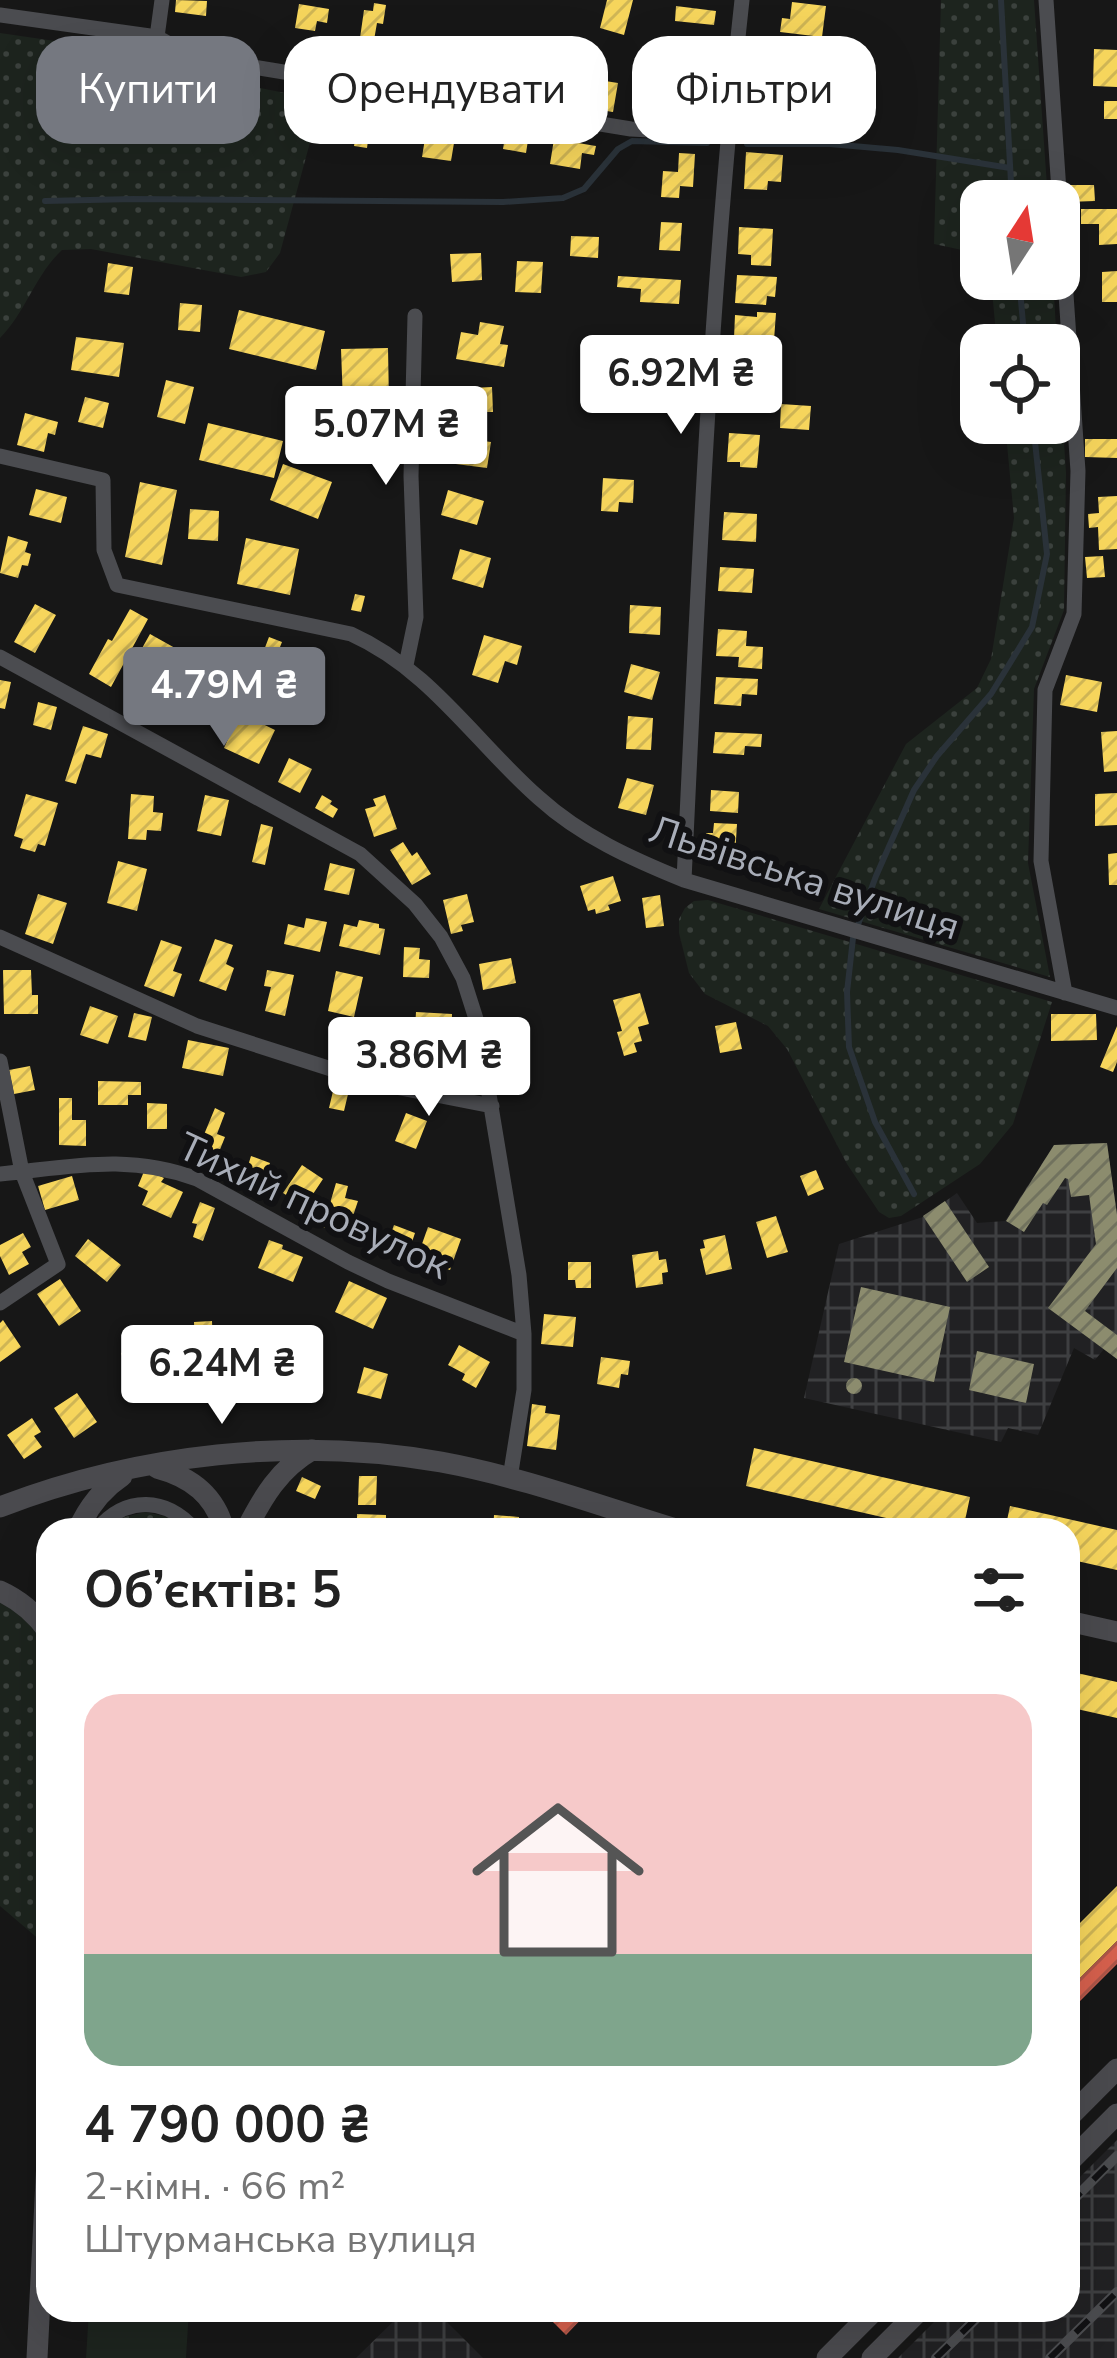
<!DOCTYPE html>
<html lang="uk">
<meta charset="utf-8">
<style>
:root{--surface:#fff;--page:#f6f6f6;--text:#222;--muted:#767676;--accent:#757880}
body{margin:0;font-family:"Nunito Sans",sans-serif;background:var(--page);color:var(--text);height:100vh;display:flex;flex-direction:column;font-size:45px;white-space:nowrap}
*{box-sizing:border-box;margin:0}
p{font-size:39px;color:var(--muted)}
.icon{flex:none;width:66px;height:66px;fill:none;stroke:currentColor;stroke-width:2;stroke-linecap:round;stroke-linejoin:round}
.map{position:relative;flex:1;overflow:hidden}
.details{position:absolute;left:36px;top:1518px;width:1044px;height:804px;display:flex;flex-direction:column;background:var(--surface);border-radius:36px;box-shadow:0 12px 48px #0002}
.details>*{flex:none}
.banner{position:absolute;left:36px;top:36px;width:1047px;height:108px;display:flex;gap:24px}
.needle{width:78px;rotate:12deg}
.buttons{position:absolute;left:960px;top:180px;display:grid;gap:24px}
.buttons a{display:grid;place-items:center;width:120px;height:120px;border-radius:24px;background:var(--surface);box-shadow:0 12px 48px #0002;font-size:60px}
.price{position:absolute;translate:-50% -102px;padding:0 27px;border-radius:12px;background:#fff;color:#222;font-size:39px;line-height:78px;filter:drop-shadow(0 3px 6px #0008)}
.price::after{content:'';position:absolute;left:50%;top:72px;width:36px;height:27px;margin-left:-18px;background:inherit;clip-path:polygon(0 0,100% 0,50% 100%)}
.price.selected{background:var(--accent);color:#fff}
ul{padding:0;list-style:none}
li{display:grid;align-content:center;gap:24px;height:636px;padding:0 48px}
li span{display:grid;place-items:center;height:372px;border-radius:36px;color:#555}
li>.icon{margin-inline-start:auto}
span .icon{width:216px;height:216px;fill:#fffc;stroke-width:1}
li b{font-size:51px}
h2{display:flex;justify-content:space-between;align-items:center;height:144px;padding:0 48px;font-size:51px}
.pill{padding:0 42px;border-radius:36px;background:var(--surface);box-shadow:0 12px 48px #0002;font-size:42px;line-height:108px}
.pill.selected{background:var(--accent);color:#fff}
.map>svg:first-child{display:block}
</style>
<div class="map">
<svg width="1117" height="2358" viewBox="0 0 1117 2358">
<defs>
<pattern id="industrial-grid" width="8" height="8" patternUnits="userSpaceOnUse" patternTransform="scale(3)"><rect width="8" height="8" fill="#212123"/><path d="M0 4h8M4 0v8" fill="none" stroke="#3e3f41"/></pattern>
<pattern id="grass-dots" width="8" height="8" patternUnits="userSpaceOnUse" patternTransform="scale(3)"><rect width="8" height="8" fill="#1d241e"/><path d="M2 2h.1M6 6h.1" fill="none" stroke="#3b413d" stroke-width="1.8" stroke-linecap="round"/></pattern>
<pattern id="homes-hatch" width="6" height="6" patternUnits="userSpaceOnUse" patternTransform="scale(3)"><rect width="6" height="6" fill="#f6d55c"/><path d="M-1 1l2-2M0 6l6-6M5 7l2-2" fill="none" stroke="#cfb555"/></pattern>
<pattern id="shops-hatch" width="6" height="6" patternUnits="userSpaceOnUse" patternTransform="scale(3)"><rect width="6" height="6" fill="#d6604d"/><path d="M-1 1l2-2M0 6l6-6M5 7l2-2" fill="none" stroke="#ad5548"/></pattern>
<pattern id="industry-hatch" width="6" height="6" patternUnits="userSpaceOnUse" patternTransform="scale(3)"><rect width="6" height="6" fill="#8c8c6e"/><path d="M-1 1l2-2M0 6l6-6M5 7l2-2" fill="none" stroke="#71725e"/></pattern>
</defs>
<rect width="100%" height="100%" fill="#171717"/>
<path fill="url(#industrial-grid)" d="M1107 1143 1117 1215V1359L1104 1349 1095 1360 1074 1348 1038 1435 1008 1428 1001 1442 804 1398 839 1244 923 1217 957 1193 977 1223 1005 1221 1054 1145Z
M1117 2140V2358H898L946 2310H1068V2189Z
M405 2310H435L483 2358H356Z"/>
<path fill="url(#grass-dots)" d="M941 0H1034L1048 201H981V254L934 244Z
M0 33 151 55 185 73 290 94 309 110 312 135 280 253 266 272 241 277 91 249 62 250C35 275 26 312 0 338Z
M991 279H1053L1057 345H997Z
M1059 367 1066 473 1064 610 1034 689 1028 863 1050 977 819 909 906 744 977 688 991 659 1014 518 1005 423H1059Z
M708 900 1052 1002 1013 1124 980 1164 901 1216 889 1218 879 1212 847 1164 787 1049 768 1026 705 994 689 973 679 933V919L685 908 694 901Z
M145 1512 168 1517 185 1530H108L121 1518Z
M0 1601 30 1621 48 1647V1947L0 1906Z"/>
<path fill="#1d241e" d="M89 2310H189L186 2358H86Z"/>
<path fill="url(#homes-hatch)" d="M176 0 207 1 206 16 175 12Z
M607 0H633L624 35 600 28Z
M792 2 826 6 822 37 780 32 782 18 790 19Z
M374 3 386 5 383 24 377 23 374 40 360 38 364 10 373 11Z
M299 4 329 9 327 23 317 21 315 31 295 28Z
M676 6 716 11 714 25 675 21Z
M478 38 501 42 497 69 473 65Z
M436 45 458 49 453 82 440 80 443 64 433 63Z
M1094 49 1117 50V87L1093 86Z
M536 53 557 56 551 94 530 90Z
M658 67 684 71 676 116 651 112Z
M764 76 788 79 787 89 795 90 793 106 761 102Z
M586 78 618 83 613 112 581 107Z
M1104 101H1117V119H1104Z
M361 104 387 109 382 135 369 133 367 148 354 146Z
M429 114 458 119 451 161 422 157Z
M506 130 529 134 526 153 503 149Z
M554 139 596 146 594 155 582 153 580 169 550 164Z
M746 152 783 155 781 182 768 181 767 190 744 189Z
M679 153 695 154 693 187 680 186 679 198 661 197 663 171 678 172Z
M1067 185H1094L1095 201 1067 202Z
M1081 209H1117V244L1099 245V224H1081Z
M661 222 682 223 680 251 659 250Z
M739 227 773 229 771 266 751 265V255L738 254Z
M571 236 599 237 598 258 570 256Z
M481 253 482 280 452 282 450 254Z
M517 261 543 262 541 293 515 292Z
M108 263 133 267 129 295 104 292Z
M1117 271V302H1102V272Z
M737 275 777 277 775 297 767 296 766 305 735 303Z
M618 276 681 280 679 304 640 302 641 289 617 287Z
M180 303 202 305 200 332 178 330Z
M239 310 325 331 316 370 229 349Z
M757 312 776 313 774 340 734 338 735 315 757 317Z
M480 322 504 326 500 344 508 345 504 367 456 359 461 332 478 335Z
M76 337 124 343 119 377 71 370Z
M388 348 389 402 343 403 341 349Z
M742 355 769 356 767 387 729 385 730 360 742 361Z
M630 379 673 381 672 403 629 401Z
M166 380 194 387 185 424 157 417Z
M492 387 493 412H481V416L442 418V401L466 400 465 393H472V388Z
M85 397 109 403 103 428 78 422Z
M781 404 811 406 809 430 780 428Z
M25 413 58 422 55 435 48 433 44 452 17 445Z
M208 423 283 441 274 478 199 460Z
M729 433 760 435 757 468 740 467V462H727Z
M452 437 491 442 487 468 448 463Z
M1085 439H1117V458L1085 457Z
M283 464 332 482 318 519 270 500Z
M603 478 634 480 633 503 619 502 618 512 601 511Z
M140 482 177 490 162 565 125 557Z
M36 489 67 497 61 523 29 515Z
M448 490 484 501 477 525 441 515Z
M1117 496V549L1099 550 1098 527 1089 528 1088 514 1099 513 1098 497Z
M190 509 219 511 218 541 188 539Z
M724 512 757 514 756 542 722 540Z
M8 536 28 542 25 552 31 554 28 566 22 565 18 578 0 573Z
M246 538 299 549 290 595 237 584Z
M460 549 491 558 483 588 452 579Z
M1103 556 1105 577 1087 578 1085 557Z
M720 567 754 569 752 593 718 591Z
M355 594 365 596 361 612 351 610Z
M35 604 56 615 35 653 14 642Z
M630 605 661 607 660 635 629 633Z
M130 609 148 619 111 687 89 674 108 639 112 641Z
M718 629 747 631 746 646 763 647 762 669 738 667 739 657 716 656Z
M150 634 175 648 161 672 136 659Z
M484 635 522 646 517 665 505 661 498 683 472 675Z
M269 637 282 642 274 662 280 664 275 678 290 684 284 700 250 687Z
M631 664 660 672 652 700 624 692Z
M197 668 219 680 204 708 181 696Z
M1066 675 1102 682 1097 712 1060 705Z
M716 677 758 679 757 695 742 694 741 706 714 704Z
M0 680 11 682 5 709 0 708Z
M38 702 57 707 51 730 33 725Z
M240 713 275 730 259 764 224 748Z
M628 716 653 718 651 750 626 749Z
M83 726 108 734 101 758 86 754 76 784 65 781Z
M1117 731V771L1104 772 1101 732Z
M715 732 762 734 761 747 745 746 744 755 713 753Z
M289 758 312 769 300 793 278 782Z
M627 778 654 785 646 815 618 808Z
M711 790 739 792 738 813 710 811Z
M1117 793V825L1095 826V794Z
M26 794 58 803 45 846 38 844 35 852 20 848 23 839 14 836Z
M131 794 154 796 153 812 163 813 161 831 147 830 146 840 128 839Z
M205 795 229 800 221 836 197 831Z
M322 795 332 801 330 804 338 809 333 818 315 808Z
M385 795 397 829 374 837 365 809 376 806 373 799Z
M714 823 737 824 735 856 704 854 706 833H713Z
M261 824 273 827 265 865 252 862Z
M403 842 412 856 417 852 431 874 412 885 390 850Z
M1117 853V885H1109L1108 854Z
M118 861 147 869 137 911 107 903Z
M330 863 355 869 349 895 324 890Z
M613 876 621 901 608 905 610 910 596 914 595 909 588 911 580 886Z
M38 894 67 903 53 944 25 934Z
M467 894 474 922 461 925 463 931 451 934 443 900Z
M660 895 664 926 646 928 642 898Z
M306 918 327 922 320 952 284 944 288 924 304 928Z
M359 920 379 924V928L385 929 380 955 339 946 344 924 357 927Z
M215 939 233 945 226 964 234 968 226 991 199 981Z
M161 940 182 947 173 971 182 974 174 997 144 986Z
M404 947 420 948 419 959 430 960 429 978 403 977Z
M511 958 516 983 483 990 479 964Z
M3 970H31L32 995H38V1014H4Z
M267 970 294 975 285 1016 265 1011 271 987 264 986Z
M336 971 363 977 354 1017 328 1011Z
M640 993 649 1024 638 1027 642 1041 634 1043 637 1052 624 1056 617 1032 622 1031 613 1000Z
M90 1006 118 1016 108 1044 80 1035Z
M416 1012 452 1014 451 1047H430L431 1029 415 1028Z
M134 1013 152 1017 146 1041 128 1037Z
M1051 1014H1096L1097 1040 1051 1041Z
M518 1022 523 1055 499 1059 494 1026Z
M736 1022 742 1049 720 1053 715 1026Z
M1117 1026V1062L1113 1072 1100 1067Z
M188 1040 229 1048 223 1076 182 1068Z
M30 1066 35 1090 14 1094 9 1070Z
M98 1081 141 1082V1095H128V1105H98Z
M334 1087 349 1090 344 1111 329 1108Z
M59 1098H72V1120H86V1146L59 1145Z
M147 1103 167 1104V1129H147Z
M215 1108 225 1113 217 1134 225 1137 215 1162 196 1154Z
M406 1113 427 1121 416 1149 395 1141Z
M251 1156 270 1163 262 1185 244 1179Z
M302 1165 323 1179 313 1194 318 1198 310 1210 283 1193Z
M145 1169 164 1178 161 1182 183 1192 171 1218 142 1205 148 1191 138 1186Z
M816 1170 824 1189 808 1196 800 1176Z
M72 1176 79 1200 45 1210 38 1186Z
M336 1183 348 1186 345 1198 358 1201 352 1219 345 1218 341 1232 323 1227Z
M200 1202 215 1208 203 1241 193 1237 197 1224 192 1223Z
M776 1216 788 1252 767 1258 756 1222Z
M394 1225 415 1233 408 1254 386 1247Z
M428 1227 461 1239 450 1270 417 1258Z
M23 1233 31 1247 22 1252 29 1264 9 1275 0 1256V1245Z
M725 1235 732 1269 706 1275 700 1249 705 1248 703 1240Z
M88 1239 121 1265 107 1282 75 1256Z
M269 1240 283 1245 282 1249 303 1257 293 1282 258 1268Z
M658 1251 659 1260 666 1259 668 1272 662 1273 663 1284 636 1288 632 1255Z
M568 1262H591V1288H576L575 1280H568Z
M60 1279 81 1311 59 1326 37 1294Z
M349 1281 387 1298 373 1329 335 1312Z
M544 1314 576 1317 573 1347 541 1344Z
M3 1320 21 1347 0 1362V1323Z
M212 1321 213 1348 195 1349 194 1322Z
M145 1345 152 1366 128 1374 121 1353Z
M459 1345 490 1362 476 1388 462 1380 465 1374 448 1365Z
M601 1357 630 1361 628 1375 621 1374 619 1388 597 1384Z
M219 1359 222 1378 200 1382 197 1363Z
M191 1367 195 1394 165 1399 160 1372Z
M364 1367 388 1374 381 1399 357 1393Z
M77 1393 97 1422 74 1438 54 1408Z
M532 1404 546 1406 545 1413 560 1415 556 1450 527 1446Z
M32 1418 41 1432 34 1436 42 1447 24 1459 7 1435Z
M754 1448 970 1497 963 1530H939L746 1486Z
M359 1476H377L376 1505H358Z
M302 1477 321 1486 315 1499 296 1491Z
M1010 1506 1117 1530V1570L1068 1559V1530H1005Z
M357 1514 386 1515V1530H357Z
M494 1515 519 1517 518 1530H493Z
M1068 1671 1117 1682V1718L1068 1707Z
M1117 1886V1941L1068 1990V1935Z"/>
<path fill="url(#shops-hatch)" d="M1117 1941V1964L1068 2013V1990Z
M541 2310H590L566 2335Z"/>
<path fill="url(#industry-hatch)" d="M1107 1143 1117 1215V1268L1085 1311 1117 1335V1359L1048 1308 1096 1244 1089 1195 1071 1197 1068 1179 1065 1178 1047 1205 1043 1203 1024 1232 1006 1221 1054 1145Z
M945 1201 989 1267 967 1282 923 1216Z
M861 1287 950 1307 934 1382 844 1362Z
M977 1351 1034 1364 1026 1403 969 1390Z
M846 1386a8 8 0 1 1 16 0a8 8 0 1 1-16 0Z"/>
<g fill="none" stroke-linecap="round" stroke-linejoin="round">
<path stroke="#2a3239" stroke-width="6" d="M1001 0 1012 201
M747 144H830L898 150 1010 168
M45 201 133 199 503 202 563 198 584 189 618 149 632 141 707 143
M1019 279 1025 345
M914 1194 875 1122 849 1047 847 992 853 938 876 876 914 790 937 756 991 694 1032 627 1047 554 1033 423"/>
<path stroke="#4b4c50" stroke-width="15" d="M1046 0 1078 471 1074 614 1045 690 1041 861 1065 993
M0 15 157 37 192 57 631 129 727 134
M157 37 162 0
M0 456 103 480 104 550 117 585 351 634C431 670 475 742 539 798 581 836 632 859 684 880L1117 1008
M0 657 360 854 415 904 441 937 463 978 477 1022 519 1275 524 1334V1390L510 1478
M406 665 416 617 411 476 415 316
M684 880C698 586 710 292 742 0
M0 937 197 1026 375 1083 492 1106
M0 1061 22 1172 58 1264 0 1303
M0 1174C71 1167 128 1153 197 1179L348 1262 388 1281 524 1334
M97 1530C126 1495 166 1497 195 1530"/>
<path stroke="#4a4a4e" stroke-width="21" d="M157 1468C191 1477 215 1495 224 1530
M0 1507C137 1454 296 1436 441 1462 523 1477 600 1506 679 1530
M78 1530C88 1507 101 1490 122 1476
M246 1530C263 1497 279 1469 312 1450
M0 1591C20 1600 35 1613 48 1631
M1068 1621 1117 1632
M1068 2118 1117 2069
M1068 2163 1117 2114
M37 2358 48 2141
M827 2358 875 2310
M872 2358 920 2310"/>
<g stroke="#4b4c4f" stroke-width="10">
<path id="rail" d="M1068 2205 1117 2156
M936 2358 985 2310
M1050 2358 1117 2292"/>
</g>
<use href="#rail" stroke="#111113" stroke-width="6" stroke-dasharray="18" stroke-linecap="butt"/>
</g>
<g text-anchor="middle" stroke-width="12" stroke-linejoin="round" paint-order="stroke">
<g font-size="39" fill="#a8adb8" stroke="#111113">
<text transform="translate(805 877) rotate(18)" y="14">Львівська вулиця</text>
<text transform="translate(314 1205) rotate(25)" y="14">Тихий провулок</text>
</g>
</g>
</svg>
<div class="buttons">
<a><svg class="needle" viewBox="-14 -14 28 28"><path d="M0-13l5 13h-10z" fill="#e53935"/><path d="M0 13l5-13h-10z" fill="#767676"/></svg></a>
<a><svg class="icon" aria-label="locate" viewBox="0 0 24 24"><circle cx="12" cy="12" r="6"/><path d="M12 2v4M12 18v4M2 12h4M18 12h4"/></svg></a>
</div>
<b class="price" style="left:681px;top:437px">6.92M ₴</b>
<b class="price" style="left:386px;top:488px">5.07M ₴</b>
<b class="price selected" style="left:224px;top:749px">4.79M ₴</b>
<b class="price" style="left:429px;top:1119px">3.86M ₴</b>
<b class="price" style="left:222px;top:1427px">6.24M ₴</b>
<div class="banner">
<a class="pill selected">Купити</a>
<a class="pill">Орендувати</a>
<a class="pill">Фільтри</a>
</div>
<section class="details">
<h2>Об’єктів: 5<svg class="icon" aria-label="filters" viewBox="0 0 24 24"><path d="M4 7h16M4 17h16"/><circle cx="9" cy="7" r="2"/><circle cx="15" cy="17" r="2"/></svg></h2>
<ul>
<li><span style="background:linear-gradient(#f6c9c9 70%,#7fa58c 0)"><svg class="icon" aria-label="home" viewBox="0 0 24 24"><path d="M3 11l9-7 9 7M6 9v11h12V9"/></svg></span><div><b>4 790 000 ₴</b><p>2-кімн. · 66 m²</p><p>Штурманська вулиця</p></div></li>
</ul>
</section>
</div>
